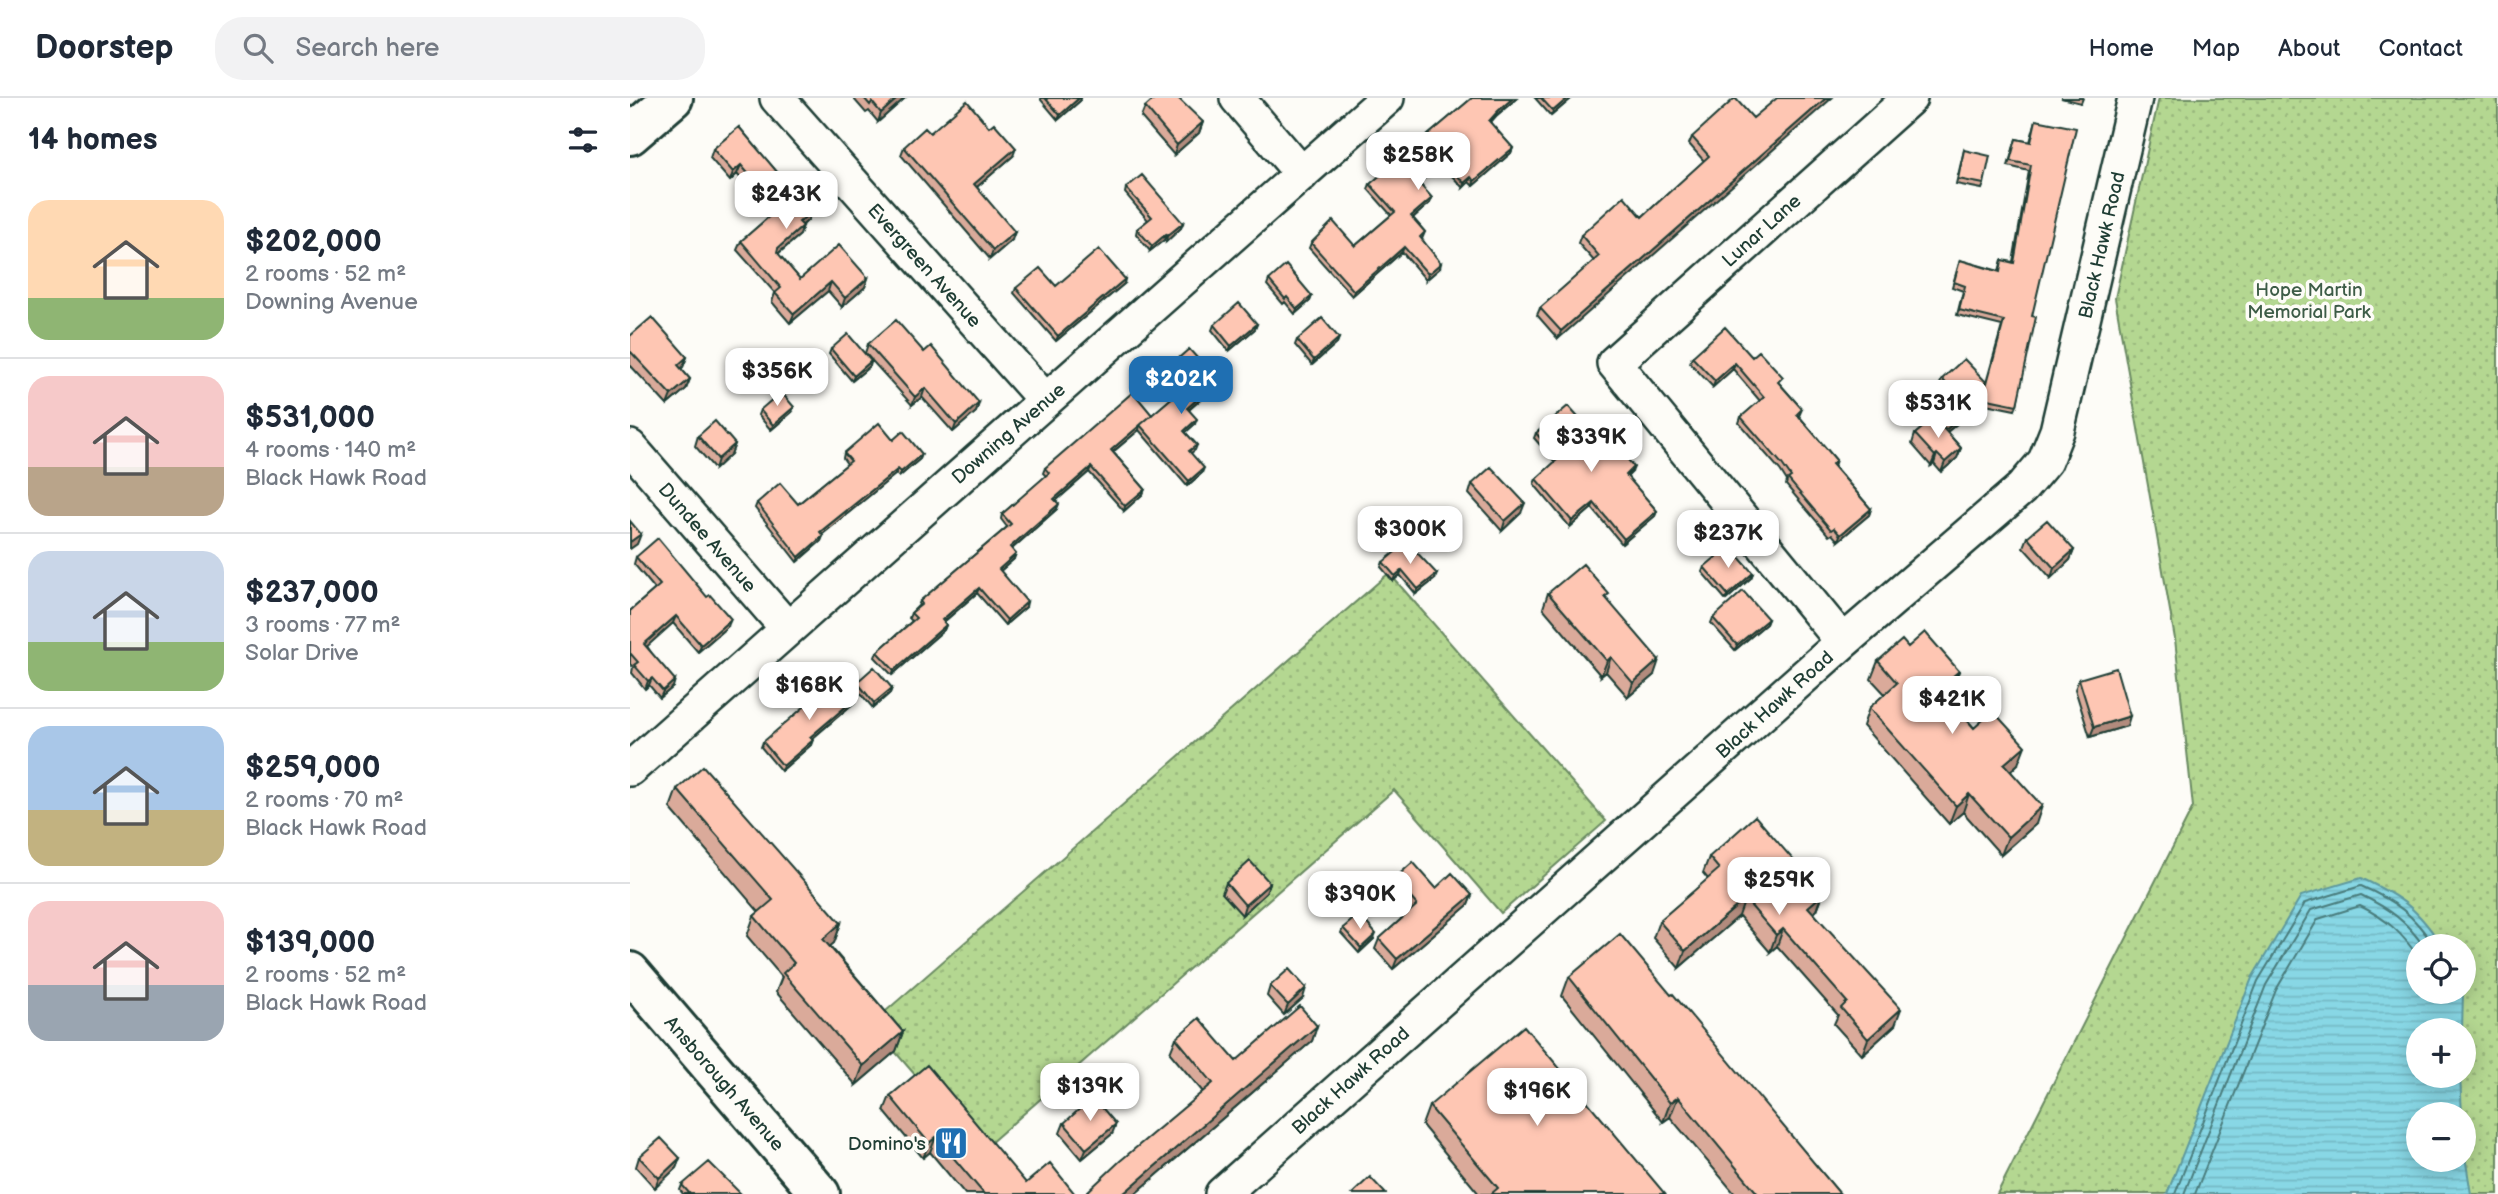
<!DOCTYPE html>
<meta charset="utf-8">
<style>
:root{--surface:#fff;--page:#f2f2f3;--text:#1f2937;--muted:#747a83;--line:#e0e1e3;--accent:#1f6fb2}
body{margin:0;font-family:"Balsamiq Sans",sans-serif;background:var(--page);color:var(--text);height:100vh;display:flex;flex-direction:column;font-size:26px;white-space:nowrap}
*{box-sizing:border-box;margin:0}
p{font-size:23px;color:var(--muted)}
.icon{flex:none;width:38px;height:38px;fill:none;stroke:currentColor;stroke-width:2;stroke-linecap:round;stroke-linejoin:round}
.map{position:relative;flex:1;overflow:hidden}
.drawer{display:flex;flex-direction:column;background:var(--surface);width:630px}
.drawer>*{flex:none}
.fabs{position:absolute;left:1776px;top:836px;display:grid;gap:14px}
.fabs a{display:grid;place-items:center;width:70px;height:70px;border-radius:50%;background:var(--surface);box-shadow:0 4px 18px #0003;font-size:35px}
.price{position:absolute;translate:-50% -60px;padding:0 16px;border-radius:14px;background:#fff;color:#222;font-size:23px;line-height:46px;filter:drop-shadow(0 2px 4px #0008)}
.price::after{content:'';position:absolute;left:50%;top:42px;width:21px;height:16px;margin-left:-10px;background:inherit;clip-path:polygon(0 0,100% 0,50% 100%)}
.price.selected{background:var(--accent);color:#fff}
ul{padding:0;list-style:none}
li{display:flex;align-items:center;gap:21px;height:175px;padding:0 28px}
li+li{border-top:2px solid var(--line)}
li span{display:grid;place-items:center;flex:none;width:196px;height:140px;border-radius:21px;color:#555}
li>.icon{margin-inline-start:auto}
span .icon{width:84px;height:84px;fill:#fffc;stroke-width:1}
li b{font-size:30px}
h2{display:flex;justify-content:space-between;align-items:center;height:84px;padding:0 28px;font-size:30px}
header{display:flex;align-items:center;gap:42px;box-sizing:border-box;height:98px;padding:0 35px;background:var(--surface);border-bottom:2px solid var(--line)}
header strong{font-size:33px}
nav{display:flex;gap:38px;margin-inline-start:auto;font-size:24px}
.search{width:490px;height:63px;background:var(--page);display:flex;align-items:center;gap:18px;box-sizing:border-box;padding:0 24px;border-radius:28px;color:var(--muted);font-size:26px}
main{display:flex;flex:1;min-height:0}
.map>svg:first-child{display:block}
</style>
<header>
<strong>Doorstep</strong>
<div class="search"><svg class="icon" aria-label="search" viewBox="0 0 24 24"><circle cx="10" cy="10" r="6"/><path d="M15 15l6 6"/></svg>Search here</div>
<nav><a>Home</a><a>Map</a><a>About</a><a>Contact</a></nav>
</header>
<main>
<section class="drawer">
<h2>14 homes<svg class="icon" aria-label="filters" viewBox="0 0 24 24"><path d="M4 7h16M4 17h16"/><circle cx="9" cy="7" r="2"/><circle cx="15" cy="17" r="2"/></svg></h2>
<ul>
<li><span style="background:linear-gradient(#ffd9b3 70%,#8fb573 0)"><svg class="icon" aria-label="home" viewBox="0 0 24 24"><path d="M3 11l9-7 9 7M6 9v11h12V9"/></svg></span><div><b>$202,000</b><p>2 rooms · 52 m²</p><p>Downing Avenue</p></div></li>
<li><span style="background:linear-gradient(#f6c9c9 65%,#b9a48a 0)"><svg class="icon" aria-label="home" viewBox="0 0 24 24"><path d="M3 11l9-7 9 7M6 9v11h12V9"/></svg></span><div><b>$531,000</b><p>4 rooms · 140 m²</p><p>Black Hawk Road</p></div></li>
<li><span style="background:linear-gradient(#c9d6e8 65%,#8fb573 0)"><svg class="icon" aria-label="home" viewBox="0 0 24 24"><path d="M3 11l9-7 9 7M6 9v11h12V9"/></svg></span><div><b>$237,000</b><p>3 rooms · 77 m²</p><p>Solar Drive</p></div></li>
<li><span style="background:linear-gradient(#a9c7e8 60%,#c2b280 0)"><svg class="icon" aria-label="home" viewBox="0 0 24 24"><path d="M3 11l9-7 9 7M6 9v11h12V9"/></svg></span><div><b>$259,000</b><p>2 rooms · 70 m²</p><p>Black Hawk Road</p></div></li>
<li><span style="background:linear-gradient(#f6c9c9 60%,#9aa5b1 0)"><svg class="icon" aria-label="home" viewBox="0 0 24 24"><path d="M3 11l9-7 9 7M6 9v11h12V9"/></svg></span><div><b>$139,000</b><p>2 rooms · 52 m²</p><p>Black Hawk Road</p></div></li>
</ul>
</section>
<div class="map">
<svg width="1868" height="1096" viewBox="0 0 1868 1096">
<defs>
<pattern id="park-dots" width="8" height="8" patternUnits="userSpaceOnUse" patternTransform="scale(1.75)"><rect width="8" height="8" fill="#b4d791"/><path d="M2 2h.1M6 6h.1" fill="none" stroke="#9ab97e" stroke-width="1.8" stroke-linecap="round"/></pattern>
<pattern id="water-rules" width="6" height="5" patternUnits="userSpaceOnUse" patternTransform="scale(1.75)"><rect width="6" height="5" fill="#88d7e5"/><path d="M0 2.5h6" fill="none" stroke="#75b9c5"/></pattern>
</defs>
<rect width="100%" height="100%" fill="#fdfcf7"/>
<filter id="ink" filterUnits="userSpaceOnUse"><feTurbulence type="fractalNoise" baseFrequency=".0143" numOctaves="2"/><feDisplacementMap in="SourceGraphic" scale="14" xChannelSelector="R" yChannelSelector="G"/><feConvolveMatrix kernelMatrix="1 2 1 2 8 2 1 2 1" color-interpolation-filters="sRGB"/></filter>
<g filter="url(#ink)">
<path fill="url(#park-dots)" stroke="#6a8a62" stroke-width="2" fill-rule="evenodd" d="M1529 0H1868V1096H1367L1563 709 1545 541 1485 200ZM1788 849H1834V894H1788ZM1788 933H1834V978H1788ZM1788 1017H1834V1062H1788Z
M759 475 976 723 871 815 764 692 351 1053 241 926Z"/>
<path fill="url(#water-rules)" stroke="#5e999e" stroke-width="2" d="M1731 780C1773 800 1787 810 1813 849H1788V894H1833L1832 933H1788V978H1830L1832 1017H1788V1062H1834V1052L1841 1096H1537L1622 880 1671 798Z"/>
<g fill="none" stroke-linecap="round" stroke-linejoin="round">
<path stroke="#497b7b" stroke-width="2" d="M1545 1096 1628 883 1675 805 1731 788C1767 804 1783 816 1805 849
M1554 1096 1636 887 1681 812 1731 797C1758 810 1777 823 1794 849
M1565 1096 1646 892 1688 821 1730 808C1757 821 1772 835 1788 859"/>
<g stroke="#1f3d34" stroke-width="38">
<path id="minor" d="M147 0 415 302
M607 0 672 76
M0 349 157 530
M1213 544 984 265 1280 0
M0 671 757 0
M592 1096 1213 544 1392 390 1415 363 1427 333 1505 0"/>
</g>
<g stroke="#1f3d34" stroke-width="44">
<path id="major" d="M0 37 43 0
M0 874 190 1096"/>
</g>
<use href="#minor" stroke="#fdfcf7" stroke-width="33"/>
<use href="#major" stroke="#fdfcf7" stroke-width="38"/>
</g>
<path fill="#daaa9a" stroke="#1f3d34" stroke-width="2" d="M223 0H275L248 24 239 13 236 15Z
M411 0H451L450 3 428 22 411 2Z
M842 0H887L866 18 860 25 883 50 881 55 843 88 839 84 833 90 811 66 789 85 802 100 800 105 783 120 795 134 792 141 810 170 796 182 772 154 722 198 679 150 681 145 725 148 761 117 738 91 740 86Z
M905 0H942L921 18Z
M1431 0H1453L1451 5Z
M515 9 573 24 569 35 544 57 511 19Z
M1123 20 928 241 907 217 910 210 964 163 948 145 951 137 1012 119 1074 63 1059 46 1062 39Z
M1406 22 1402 218 1387 307 1385 312 1322 299 1310 286 1312 281 1356 285 1372 228 1327 217 1333 193 1322 189 1330 162 1369 173 1372 162 1383 164 1399 73 1378 68 1386 41 1400 44Z
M109 29 181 114 178 122 172 128 170 137 148 156 170 181 238 180 235 189 212 209 198 193 160 225 142 204 145 195 107 152 111 143 142 116 107 76 100 83 80 60 83 51Z
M274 49 383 58 347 89 382 142 360 161 271 57Z
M1334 52 1354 86 1352 91 1326 86Z
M496 90 553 125 551 130 536 144 534 142 520 153 506 136 507 131 518 122 495 95Z
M639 182 682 198 680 203 665 216 655 204 653 206 637 187Z
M494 186 426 243 384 195 386 190Z
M627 226 625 231 599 253 582 232 584 227Z
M0 238 57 259 53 269 51 271 60 281 56 291 37 307 0 267Z
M709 240 707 245 682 267 665 247 667 242Z
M238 246 294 254 349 305 346 314 323 334 292 299 282 307 235 255Z
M201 251 241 263 240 268 222 283 199 256Z
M1062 259H1122L1150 286 1172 311 1169 318 1206 362 1204 368 1241 411 1239 417 1208 443 1202 436 1199 438 1156 387 1157 383 1150 372 1109 325 1111 319 1130 303 1103 271 1083 289 1060 265Z
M543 265 588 283 586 288 559 312 565 326 555 334 567 347 565 352 561 355 572 375 557 388 509 332 483 354 515 391 513 396 494 413 459 374 426 403 427 411 382 451 384 461 370 473 396 509 375 527 347 495 314 524 316 527 314 532 262 577 245 559 247 554 282 523 279 520 281 515 288 508 290 503 377 429 371 421 372 416 416 378 413 375 415 370 522 317 549 294 544 288 546 283 550 279 542 270Z
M1293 311 1330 320 1328 325 1317 334 1331 350 1327 360 1311 374 1304 366 1301 368 1282 346 1285 336 1299 324 1292 316Z
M130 312 162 314 141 332 128 317Z
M906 335H962L1002 374 997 379 1027 413 1025 418 992 446 962 410 940 429 904 386 906 381 925 364 904 340Z
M68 338 105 346 101 356 85 371 65 348Z
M263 342 292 356 290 361 269 379 266 376 191 437 193 438 191 443 167 464 125 410 127 405 168 406 217 366 213 360 214 355Z
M842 386 891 415 872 433 839 396Z
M1397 439 1444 452 1440 462 1421 480 1393 449Z
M6 459 98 528 68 554 43 525 17 548 43 589 30 600 19 587 15 591 2 575 3 569 0 566V513L25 491 4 466Z
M753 464 805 481 786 496 770 477 763 483 751 469Z
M1074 469 1123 475 1121 480 1096 502 1072 474Z
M918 495 977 502 1024 577 998 599 976 574 971 578 913 510Z
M1083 520 1138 521 1136 526 1105 552 1081 525Z
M1278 549 1329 573 1322 591 1316 597 1344 630 1388 666 1381 673 1406 726 1371 757 1333 714 1319 726 1233 628 1239 610 1255 596 1241 581 1248 563Z
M1449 581 1497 628 1460 639 1445 591Z
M227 584 262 590 260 595 243 610 225 589Z
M227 599 225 604 182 641 181 647 151 673 131 649 133 644Z
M47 691 211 825 204 845 200 848 273 934 266 953 226 987 146 894 152 879 117 838 124 818 129 814 40 710Z
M1079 759 1193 796 1187 812 1184 815 1265 927 1232 957 1204 926 1208 917 1147 848 1140 854 1109 818 1049 870 1023 840 1029 823 1078 781 1073 775Z
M764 781 842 797 838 807 763 871 745 851 749 841 780 813 760 791Z
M596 785H640L636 795 612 817 592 795Z
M713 830 744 841 729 855 711 835Z
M939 879 1041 897 1210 1096H1105L1040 1019 1033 1024 932 898Z
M640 888 673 900 654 917 637 898Z
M687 928 682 943 505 1096H455L573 994 540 955 546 940 606 963Z
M260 998 396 1085 445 1096H335L300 1054 293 1060 254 1013Z
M799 1008 1035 1096H849L792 1027Z
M434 1025 482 1036 452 1061 430 1035Z
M9 1059 50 1060 46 1070 25 1090 6 1069Z
M52 1087 111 1096H53L50 1092Z"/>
<path fill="#b28b7d" stroke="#1f3d34" stroke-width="2" d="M268 0H275L248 24 251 15Z
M449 0H451L450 3 428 22 430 17Z
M883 0H887L866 18 857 28 859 23 868 13Z
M938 0H942L921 18 923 13Z
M1196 0H1202L928 241 931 233Z
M573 24 569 35 544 57 547 47Z
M386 50 383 58 341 94 344 86Z
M883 50 881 55 843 88 844 83Z
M813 61 811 66 785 88 787 83Z
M111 67 107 76 100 83 103 74Z
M841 79 839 84 833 90 834 85Z
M802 100 800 105 779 123 781 118Z
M181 114 178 122 166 133 169 124Z
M553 125 551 130 536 144 537 138Z
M173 128 170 137 145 158 148 150Z
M385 134 382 142 360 161 363 152Z
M536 136 534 142 520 153 522 148Z
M774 149 772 154 722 198 724 193Z
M811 165 810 170 796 182 798 176Z
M238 180 235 189 212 209 215 200Z
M495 181 494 186 426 243 428 238Z
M201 184 198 193 160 225 164 216Z
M682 198 680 203 665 216 667 211Z
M627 226 625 231 599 253 601 248Z
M709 240 707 245 682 267 684 262Z
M57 259 53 269 44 277 48 267Z
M241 263 240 268 222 283 224 278Z
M1105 265 1103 271 1083 289 1085 283Z
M60 281 56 291 37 307 41 297Z
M588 283 586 288 555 315 557 310Z
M295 290 292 299 282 307 285 299Z
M349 305 346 314 323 334 326 326Z
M164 309 162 314 141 332 143 327Z
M522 317 510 327 509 332 479 357 481 352Z
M1330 320 1328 325 1311 339 1313 334Z
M567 321 565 326 552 338 554 333Z
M105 346 101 356 85 371 88 361Z
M1331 350 1327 360 1311 374 1315 364Z
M292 356 290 361 269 379 271 374Z
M1307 356 1304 366 1301 368 1305 358Z
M461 369 459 374 422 406 424 401Z
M1004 369 1002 374 994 382 996 377Z
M574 370 572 375 557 388 559 383Z
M268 371 266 376 188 440 190 434Z
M515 391 513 396 494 413 495 408Z
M895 405 891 415 872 433 875 423Z
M964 405 962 410 940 429 942 423Z
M429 406 427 411 378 454 380 449Z
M1241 411 1239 417 1208 443 1210 437Z
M1027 413 1025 418 992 446 994 441Z
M11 436 7 446 0 451V444Z
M193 438 191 443 167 464 169 459Z
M1444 452 1440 462 1421 480 1424 470Z
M386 456 384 461 367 476 369 471Z
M772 472 770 477 763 483 765 478Z
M1123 475 1121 480 1096 502 1098 497Z
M807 476 805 481 786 496 788 491Z
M349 490 347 495 310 527 312 522Z
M397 504 396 509 375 527 377 522Z
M46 518 43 525 12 553 14 546Z
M101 521 98 528 68 554 71 547Z
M1138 521 1136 526 1105 552 1107 547Z
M316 527 314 532 262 577 264 572Z
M981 559 976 574 971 578 977 563Z
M1029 562 1024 577 998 599 1003 585Z
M1329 573 1322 591 1303 608 1309 590Z
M22 580 19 587 15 591 18 583Z
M45 582 43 589 30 600 33 593Z
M262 590 260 595 243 610 244 605Z
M227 599 225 604 178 644 180 639Z
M1500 618 1497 628 1460 639 1464 629Z
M183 642 181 647 151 673 153 668Z
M1395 648 1388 666 1368 684 1374 666Z
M1339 696 1333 714 1319 726 1326 708Z
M1412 708 1406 726 1371 757 1378 739Z
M640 785 636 795 612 817 615 807Z
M1193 796 1187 812 1172 826 1178 809Z
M842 797 838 807 763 871 767 861Z
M1115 801 1109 818 1049 870 1055 853Z
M211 825 204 845 186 860 193 841Z
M1153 831 1147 848 1140 854 1146 837Z
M746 836 744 841 729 855 731 850Z
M676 890 673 900 654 917 658 907Z
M1271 911 1265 927 1232 957 1238 941Z
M687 928 682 943 505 1096H493Z
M273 934 266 953 226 987 233 968Z
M1048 999 1040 1019 1033 1024 1040 1005Z
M486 1026 482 1036 452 1061 456 1051Z
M306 1039 300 1054 293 1060 299 1045Z
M50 1060 46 1070 25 1090 29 1080Z"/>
<path fill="#fec6b3" stroke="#1f3d34" stroke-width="2" d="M234 0H268L251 15 242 4 240 7Z
M415 0H449L430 17Z
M525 0H548L573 24 547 47 515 9Z
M842 0H883L868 13 859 23 883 50 844 83 841 79 834 85 813 61 787 83 802 100 781 118 795 134 790 139 811 165 798 176 774 149 724 193 681 145 703 123 725 148 765 114 740 86Z
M911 0H938L923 13Z
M1105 0 1123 20 1147 0H1196L931 233 910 210 969 158 951 137 994 98 1012 119 1079 58 1062 39Z
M337 3 359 29 364 25 386 50 344 86 385 134 363 152 274 49 295 30 300 35Z
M1406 22 1446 30 1402 218 1406 219 1387 307 1324 294 1312 281 1334 261 1357 285 1374 223 1329 212 1335 188 1324 184 1330 162 1370 174 1372 162 1384 165 1401 67 1380 63 1386 41 1401 44Z
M109 29 181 114 169 124 173 128 148 150 147 154 170 181 209 147 238 180 215 200 201 184 164 216 145 195 151 190 111 143 148 111 111 67 103 74 83 51Z
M1334 52 1360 58 1354 86 1328 81Z
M512 77 553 125 537 138 536 136 522 148 507 131 522 119 496 90Z
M469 151 495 181 428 238 386 190 410 170 426 188Z
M656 167 682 198 667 211 657 199 655 201 639 182Z
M609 205 627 226 601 248 584 227Z
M22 219 57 259 48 267 60 281 41 297 0 253V238Z
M692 220 709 240 684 262 667 242Z
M266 222 294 254 301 248 349 305 326 326 295 290 285 299 238 246Z
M1095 229 1122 259 1129 253 1153 279 1148 284 1172 311 1167 316 1206 362 1202 366 1241 411 1210 437 1204 430 1201 432 1158 381 1161 379 1152 366 1111 319 1134 299 1105 265 1085 283 1062 259Z
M218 236 241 263 224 278 201 251Z
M559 251 588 283 557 310 567 321 554 333 567 347 559 353 574 370 559 383 510 327 552 291 546 283 554 276 543 265Z
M151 294 164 309 143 327 130 312Z
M503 294 522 317 481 352 515 391 495 408 461 369 424 401 429 406 380 449 386 456 369 471 397 504 377 522 349 490 312 522 316 527 264 572 247 554 286 520 281 515 292 506 290 503 381 426 372 416 419 375 415 370Z
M1311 296 1330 320 1315 332 1304 320 1302 321 1293 311Z
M938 308 962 335 970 328 1004 369 996 377 1027 413 994 441 964 405 942 423 906 381 928 361 906 335Z
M1304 320 1331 350 1315 364 1307 356 1305 358 1285 336Z
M85 323 105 346 88 361 68 338Z
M249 325 263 342 273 333 292 356 271 374 268 371 190 434 193 438 169 459 127 405 150 385 168 406 221 363 214 355Z
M861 369 895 405 875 423 842 386Z
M1417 422 1444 452 1424 470 1397 439Z
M0 423 11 436 0 444Z
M28 440 77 499 80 497 101 521 71 547 46 518 14 546 45 582 33 593 22 580 18 583 4 567 8 564 0 555V513L30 487 6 459Z
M777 444 807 476 788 491 772 472 765 478 753 464Z
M1099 448 1123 475 1098 497 1074 469Z
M953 466 979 496 975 499 1029 562 1003 585 981 559 977 563 918 495Z
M1113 493 1138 521 1107 547 1083 520Z
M1295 534 1329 573 1309 590 1344 630 1363 613 1395 648 1374 666 1412 708 1378 739 1339 696 1326 708 1239 610 1267 585 1248 563 1272 542 1278 549Z
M244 569 262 590 244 605 227 584Z
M1486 570 1500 618 1464 629 1449 581Z
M209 579 227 599 180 639 183 642 153 668 133 644Z
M73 668 211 825 193 841 273 934 233 968 153 875 164 865 124 818 143 802 47 691Z
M1125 718 1193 796 1178 809 1271 911 1238 941 1211 910 1217 904 1153 831 1146 837 1115 801 1055 853 1029 823 1089 771 1079 759Z
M620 763 640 785 615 807 596 785Z
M783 764 806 790 822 775 842 797 767 861 749 841 787 807 764 781Z
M729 816 746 836 731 850 713 830Z
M990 836 1041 897 1043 896 1210 1096H1128L1048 999 1040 1005 939 879Z
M659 871 676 890 658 907 640 888Z
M670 908 687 928 493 1096H455L490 1063 583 985 546 940 569 920 606 963Z
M894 928 1035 1096H861L868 1090 799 1008Z
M297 967 396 1085 420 1065 445 1096H354L306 1039 299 1045 260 998Z
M463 999 486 1026 456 1051 434 1025Z
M31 1040 50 1060 29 1080 9 1059Z
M79 1064 111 1096H60L52 1087Z
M740 1079 756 1096H722Z"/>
</g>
<defs>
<g id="restaurant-square" transform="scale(1.75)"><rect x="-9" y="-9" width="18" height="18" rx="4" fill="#1f6fb2" stroke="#fdfcf7"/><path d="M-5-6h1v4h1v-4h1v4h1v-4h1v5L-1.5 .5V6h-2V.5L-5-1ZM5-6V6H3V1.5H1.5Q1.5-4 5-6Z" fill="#fff"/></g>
</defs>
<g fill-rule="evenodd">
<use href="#restaurant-square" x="321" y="1045"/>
</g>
<g text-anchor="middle" stroke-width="7" stroke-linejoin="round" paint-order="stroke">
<g font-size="19" fill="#1f3d34" stroke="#fdfcf7">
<text transform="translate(1131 132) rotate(-42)" y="7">Lunar Lane</text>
<text transform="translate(1471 147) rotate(-77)" y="7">Black Hawk Road</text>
<text transform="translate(295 167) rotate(48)" y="7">Evergreen Avenue</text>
<text transform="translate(378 335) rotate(-41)" y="7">Downing Avenue</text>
<text transform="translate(78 439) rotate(49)" y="7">Dundee Avenue</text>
<text transform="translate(1144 606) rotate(-42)" y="7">Black Hawk Road</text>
<text transform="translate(720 982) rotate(-42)" y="7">Black Hawk Road</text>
<text transform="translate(95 985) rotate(49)" y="7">Ansborough Avenue</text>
</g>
<g font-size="19" fill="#3d5c47" stroke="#fdfcf7">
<text x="1679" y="198">Hope Martin<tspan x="1679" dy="22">Memorial Park</tspan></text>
</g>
<g font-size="19" fill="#1f3d34" stroke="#fdfcf7" text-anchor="end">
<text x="296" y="1052">Domino's</text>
</g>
</g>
</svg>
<div class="fabs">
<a><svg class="icon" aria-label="locate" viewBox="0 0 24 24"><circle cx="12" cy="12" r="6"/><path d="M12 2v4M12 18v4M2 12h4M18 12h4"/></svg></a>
<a>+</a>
<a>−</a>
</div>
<b class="price" style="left:788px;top:94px">$258K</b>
<b class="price" style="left:156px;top:133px">$243K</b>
<b class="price" style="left:147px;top:310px">$356K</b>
<b class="price selected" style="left:551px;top:318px">$202K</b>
<b class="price" style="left:1308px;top:342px">$531K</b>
<b class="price" style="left:961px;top:376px">$339K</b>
<b class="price" style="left:780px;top:468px">$300K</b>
<b class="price" style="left:1098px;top:472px">$237K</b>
<b class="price" style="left:179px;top:624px">$168K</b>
<b class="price" style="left:1322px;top:638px">$421K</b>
<b class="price" style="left:1149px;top:819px">$259K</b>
<b class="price" style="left:730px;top:833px">$390K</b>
<b class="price" style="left:460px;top:1025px">$139K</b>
<b class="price" style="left:907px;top:1030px">$196K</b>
</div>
</main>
